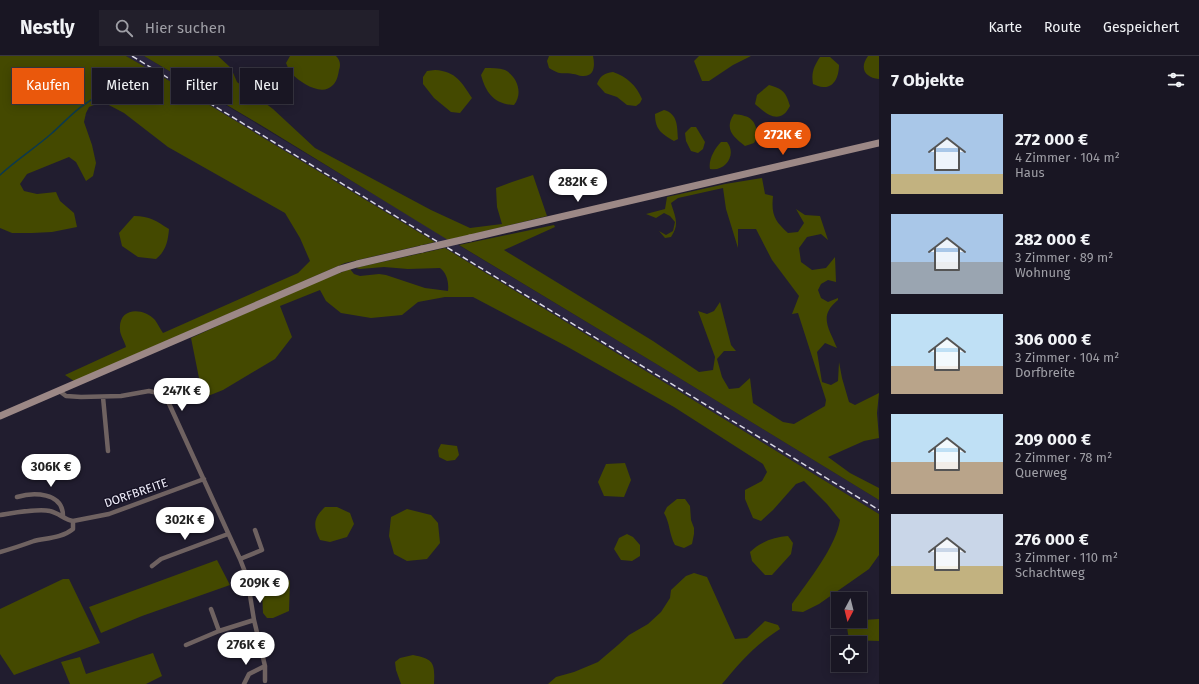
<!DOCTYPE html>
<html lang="de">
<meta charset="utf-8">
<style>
:root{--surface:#191623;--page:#221f2b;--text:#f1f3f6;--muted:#9f9fa6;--line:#373541;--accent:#ea580c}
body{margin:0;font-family:"Fira Sans",sans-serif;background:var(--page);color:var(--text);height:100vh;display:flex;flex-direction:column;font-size:15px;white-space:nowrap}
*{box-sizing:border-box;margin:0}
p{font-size:13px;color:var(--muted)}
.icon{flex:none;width:22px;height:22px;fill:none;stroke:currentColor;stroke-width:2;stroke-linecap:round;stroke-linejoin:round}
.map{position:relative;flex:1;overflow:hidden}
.panel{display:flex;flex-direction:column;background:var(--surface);width:320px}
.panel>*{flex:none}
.hud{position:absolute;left:12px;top:12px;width:380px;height:36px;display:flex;gap:8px}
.needle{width:26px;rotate:187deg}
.buttons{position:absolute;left:831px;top:536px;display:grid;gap:8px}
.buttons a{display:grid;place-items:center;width:36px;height:36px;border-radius:0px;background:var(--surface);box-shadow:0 2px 10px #0003,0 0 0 1px var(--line);font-size:20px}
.price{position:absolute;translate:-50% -34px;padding:0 9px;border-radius:14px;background:#fff;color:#222;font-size:13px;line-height:26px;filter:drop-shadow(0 1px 2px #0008)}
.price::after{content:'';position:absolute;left:50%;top:24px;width:12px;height:9px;margin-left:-6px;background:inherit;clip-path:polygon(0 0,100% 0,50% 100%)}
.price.selected{background:var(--accent);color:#fff}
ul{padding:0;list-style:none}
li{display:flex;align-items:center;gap:12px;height:100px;padding:0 12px}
li span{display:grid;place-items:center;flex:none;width:112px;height:80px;border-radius:0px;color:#555}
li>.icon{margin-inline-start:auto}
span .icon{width:48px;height:48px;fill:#fffc;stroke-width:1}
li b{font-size:17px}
h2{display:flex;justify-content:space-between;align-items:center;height:48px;padding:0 12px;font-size:17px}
.tag{padding:0 14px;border-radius:0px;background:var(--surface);box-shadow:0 2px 10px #0003,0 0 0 1px var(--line);font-size:14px;line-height:36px}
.tag.selected{background:var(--accent);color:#fff}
header{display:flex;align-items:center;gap:24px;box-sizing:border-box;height:56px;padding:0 20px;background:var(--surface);border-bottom:1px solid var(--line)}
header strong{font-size:19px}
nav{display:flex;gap:22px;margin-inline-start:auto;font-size:14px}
.search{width:280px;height:36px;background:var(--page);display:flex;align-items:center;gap:10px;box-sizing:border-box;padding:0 14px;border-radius:0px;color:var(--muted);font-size:15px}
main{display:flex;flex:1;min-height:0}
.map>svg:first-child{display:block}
</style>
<header>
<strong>Nestly</strong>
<div class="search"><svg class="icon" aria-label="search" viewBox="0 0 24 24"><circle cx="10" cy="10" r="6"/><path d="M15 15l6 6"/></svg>Hier suchen</div>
<nav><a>Karte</a><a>Route</a><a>Gespeichert</a></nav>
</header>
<main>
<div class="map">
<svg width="879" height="628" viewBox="0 0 879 628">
<rect width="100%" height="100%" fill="#211d2f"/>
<path fill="#2a253e" d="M126 0H144L658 309 879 444V458L445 192Z"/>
<path fill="#444900" d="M0 0H126L173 27 435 186 345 207 74 325 65 319 126 291C125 286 120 279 120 274 118 251 143 251 155 264 158 268 160 273 163 277L298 217 310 205 300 182 285 157 168 91 124 57 105 47H99L89 51 86 57 84 66 92 89 96 107 93 120 86 125 76 106 69 101 27 118 20 128 24 135 37 138 56 136 60 145 74 157 77 171 52 176 32 177H12L0 172Z
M144 0H218L231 12 237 26 273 53 315 92 431 154 470 172 502 168 497 151 496 132 512 126 533 119 547 160 448 184 264 71Z
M290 0H336C340 4 341 9 339 14 338 20 337 25 333 29 322 41 301 27 292 18 289 16 288 11 286 7Z
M549 0H593C595 9 595 21 582 20 579 20 576 18 573 18 561 16 562 20 549 12L547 5Z
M699 0H751L733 9 709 25H702L694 5Z
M868 0H879V23C865 22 859 12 868 0Z
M820 1H830L839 9C839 19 835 32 823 31 820 31 816 29 813 28 811 17 814 10 820 1Z
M485 12C491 12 499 12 505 14 518 21 523 38 514 49 494 48 486 37 481 19Z
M435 14C456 15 462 27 472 42L460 57 451 56 434 42 423 28V21L427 15Z
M613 16C627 21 636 29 642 43L640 47 636 50 627 49 617 41 605 37 597 28C600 20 604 17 613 16Z
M769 29C783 33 786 36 790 50 788 53 786 57 784 58 774 66 762 54 755 48L757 39Z
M664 54C678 58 677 70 678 83L674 85C662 78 655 74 655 58Z
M734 58C751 60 755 63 758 80L754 87 745 90C733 81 724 73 734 58Z
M691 71H696L705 86 703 93 698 97 691 95 686 85 685 77Z
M721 86H727C737 98 726 116 710 113 708 104 715 92 721 86Z
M762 122 765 138 773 140C771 159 775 165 788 177L798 176 804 167 796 153 805 159 820 160 828 184 821 178 807 181 799 192 801 206 812 214 826 212 835 201 836 226 828 224 821 228 818 234 821 242 828 246 838 242V244C818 260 829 272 837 292L825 287 817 296 822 326 831 329 838 325 839 306 842 322 849 346 855 349 879 337 877 357 879 382 864 385 828 401 850 417 879 432V444L658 309 459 189 554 169 555 171 504 194 653 285 699 316 713 314 715 301 698 255 707 258 714 255 720 246 731 289 736 295H724L717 303 722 321 729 333 739 332 750 322 753 347 783 366 794 368 825 350 826 344 798 257 792 258 799 240 772 204 756 173H738V192L726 153 723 132 678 142 671 147C675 161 680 168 671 181L665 182 659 175 666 179 673 175 675 166 670 160 664 157 656 162 646 158 665 153 667 141 725 128Z
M134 160C150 160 156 165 169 173 168 185 166 195 156 203L138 201 122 190 119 177Z
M445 192 879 458V499L869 513 819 548 803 556 792 555V548C808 525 836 491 840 464L827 448 804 425 796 428 773 454 761 465 753 462 745 443V434L762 425 767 416 763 408 674 351 566 290 473 241H445L418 246 402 259 371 262 341 257 326 245 320 234 280 250 292 281 275 303 223 334 203 342 191 282 306 230 350 213 354 218 360 220 379 218 386 219 425 232 448 235C449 227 447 217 440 212L408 213 384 211 360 213 355 212Z
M441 388 457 390 459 399 455 404 447 405 439 401 438 394Z
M625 407 631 424 624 441 604 440 598 426 606 408Z
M677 443H685L690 450 691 464 694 472V478L692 488 684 492 675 489C669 478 670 467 664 457L667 451Z
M325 451H337L350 457 354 468 347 481 330 486 320 484C313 470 313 462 325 451Z
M407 453 431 459 438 467 440 487 427 503 407 505 394 498 389 480 391 461Z
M627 478 633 481 640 489V500L632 505 621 504 614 493 619 482Z
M788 480 793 487 791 498 772 519H765L752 505 750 496C760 486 774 481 788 480Z
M217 504 230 529 142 560 101 577 89 551Z
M694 517 707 521 735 583 747 582 765 565 778 569 780 573C755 589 740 606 722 628H548L556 621 574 616 598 606 618 589 629 579 648 568 661 556 670 542 671 534 686 520Z
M279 520 284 521 290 525 289 555 273 562H267L263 557 262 535 270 537 272 535 273 525Z
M63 523H69L100 587 14 619 0 598V553Z
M879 563V585L849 584 846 565Z
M153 597 162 620 146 628H70L61 606 80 601 86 618Z
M413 599C434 603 435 607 434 628H401L396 614 395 606 400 602Z"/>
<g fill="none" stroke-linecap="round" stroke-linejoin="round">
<path stroke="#0c394e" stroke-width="1.5" d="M0 119C16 104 35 92 51 78 69 62 79 49 102 38"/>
<path stroke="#6f6261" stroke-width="4.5" d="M60 334 62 337 66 340 81 341 121 340 149 335 158 337 166 341 240 503 247 521 254 564 265 610V625
M103 341 108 395
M17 441C33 436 63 436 63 460
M0 459C13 457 38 452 50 455 59 457 65 464 73 465L109 458 204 423
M0 496C11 493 23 489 34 485 47 482 62 482 73 473V465
M240 503 262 494 255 474
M152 510 161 503 228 478
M211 553 219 575
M186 589 219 575 254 564
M244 628 249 618 265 610"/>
<path stroke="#9c8886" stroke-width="7" d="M470 182 879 87
M0 360 340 213 357 208 422 193"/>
<path stroke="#dbd9e6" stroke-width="1.5" stroke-dasharray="6 3" stroke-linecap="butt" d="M132 0 879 454"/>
<path stroke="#9c8886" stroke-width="7" d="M422 193 470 182"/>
</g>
<g text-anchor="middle" stroke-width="3" stroke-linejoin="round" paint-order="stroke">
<g font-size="12" fill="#f1effc" stroke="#171325">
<text transform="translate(136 437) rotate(-19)" y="4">DORFBREITE</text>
</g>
</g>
</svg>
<div class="buttons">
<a><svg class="needle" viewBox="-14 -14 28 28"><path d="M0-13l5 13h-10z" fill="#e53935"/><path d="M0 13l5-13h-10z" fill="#9f9fa6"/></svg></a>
<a><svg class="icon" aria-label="locate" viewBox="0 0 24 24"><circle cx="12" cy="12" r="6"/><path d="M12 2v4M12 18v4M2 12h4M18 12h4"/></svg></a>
</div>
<b class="price selected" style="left:783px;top:100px">272K €</b>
<b class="price" style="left:578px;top:147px">282K €</b>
<b class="price" style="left:182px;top:356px">247K €</b>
<b class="price" style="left:51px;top:432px">306K €</b>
<b class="price" style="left:185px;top:485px">302K €</b>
<b class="price" style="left:260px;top:548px">209K €</b>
<b class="price" style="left:246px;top:610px">276K €</b>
<div class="hud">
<a class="tag selected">Kaufen</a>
<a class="tag">Mieten</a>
<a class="tag">Filter</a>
<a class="tag">Neu</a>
</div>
</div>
<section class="panel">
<h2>7 Objekte<svg class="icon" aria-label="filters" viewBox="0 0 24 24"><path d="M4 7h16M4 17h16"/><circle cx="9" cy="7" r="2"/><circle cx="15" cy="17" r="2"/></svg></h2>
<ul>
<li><span style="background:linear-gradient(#a9c7e8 75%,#c2b280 0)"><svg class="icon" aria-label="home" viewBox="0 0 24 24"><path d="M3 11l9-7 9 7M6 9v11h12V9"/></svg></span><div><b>272 000 €</b><p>4 Zimmer · 104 m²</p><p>Haus</p></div></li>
<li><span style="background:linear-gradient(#a9c7e8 60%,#9aa5b1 0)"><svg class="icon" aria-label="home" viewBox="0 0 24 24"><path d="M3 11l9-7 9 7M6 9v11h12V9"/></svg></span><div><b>282 000 €</b><p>3 Zimmer · 89 m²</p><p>Wohnung</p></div></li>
<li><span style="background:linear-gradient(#bfe0f5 65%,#b9a48a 0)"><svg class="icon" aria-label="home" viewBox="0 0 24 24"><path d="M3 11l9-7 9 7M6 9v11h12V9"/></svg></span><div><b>306 000 €</b><p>3 Zimmer · 104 m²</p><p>Dorfbreite</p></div></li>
<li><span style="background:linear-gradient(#bfe0f5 60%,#b9a48a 0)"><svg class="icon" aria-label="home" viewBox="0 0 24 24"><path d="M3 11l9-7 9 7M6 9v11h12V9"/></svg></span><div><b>209 000 €</b><p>2 Zimmer · 78 m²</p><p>Querweg</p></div></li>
<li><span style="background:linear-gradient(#c9d6e8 65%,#c2b280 0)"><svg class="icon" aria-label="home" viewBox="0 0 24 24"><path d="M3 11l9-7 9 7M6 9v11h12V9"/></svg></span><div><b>276 000 €</b><p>3 Zimmer · 110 m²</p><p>Schachtweg</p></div></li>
</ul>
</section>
</main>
